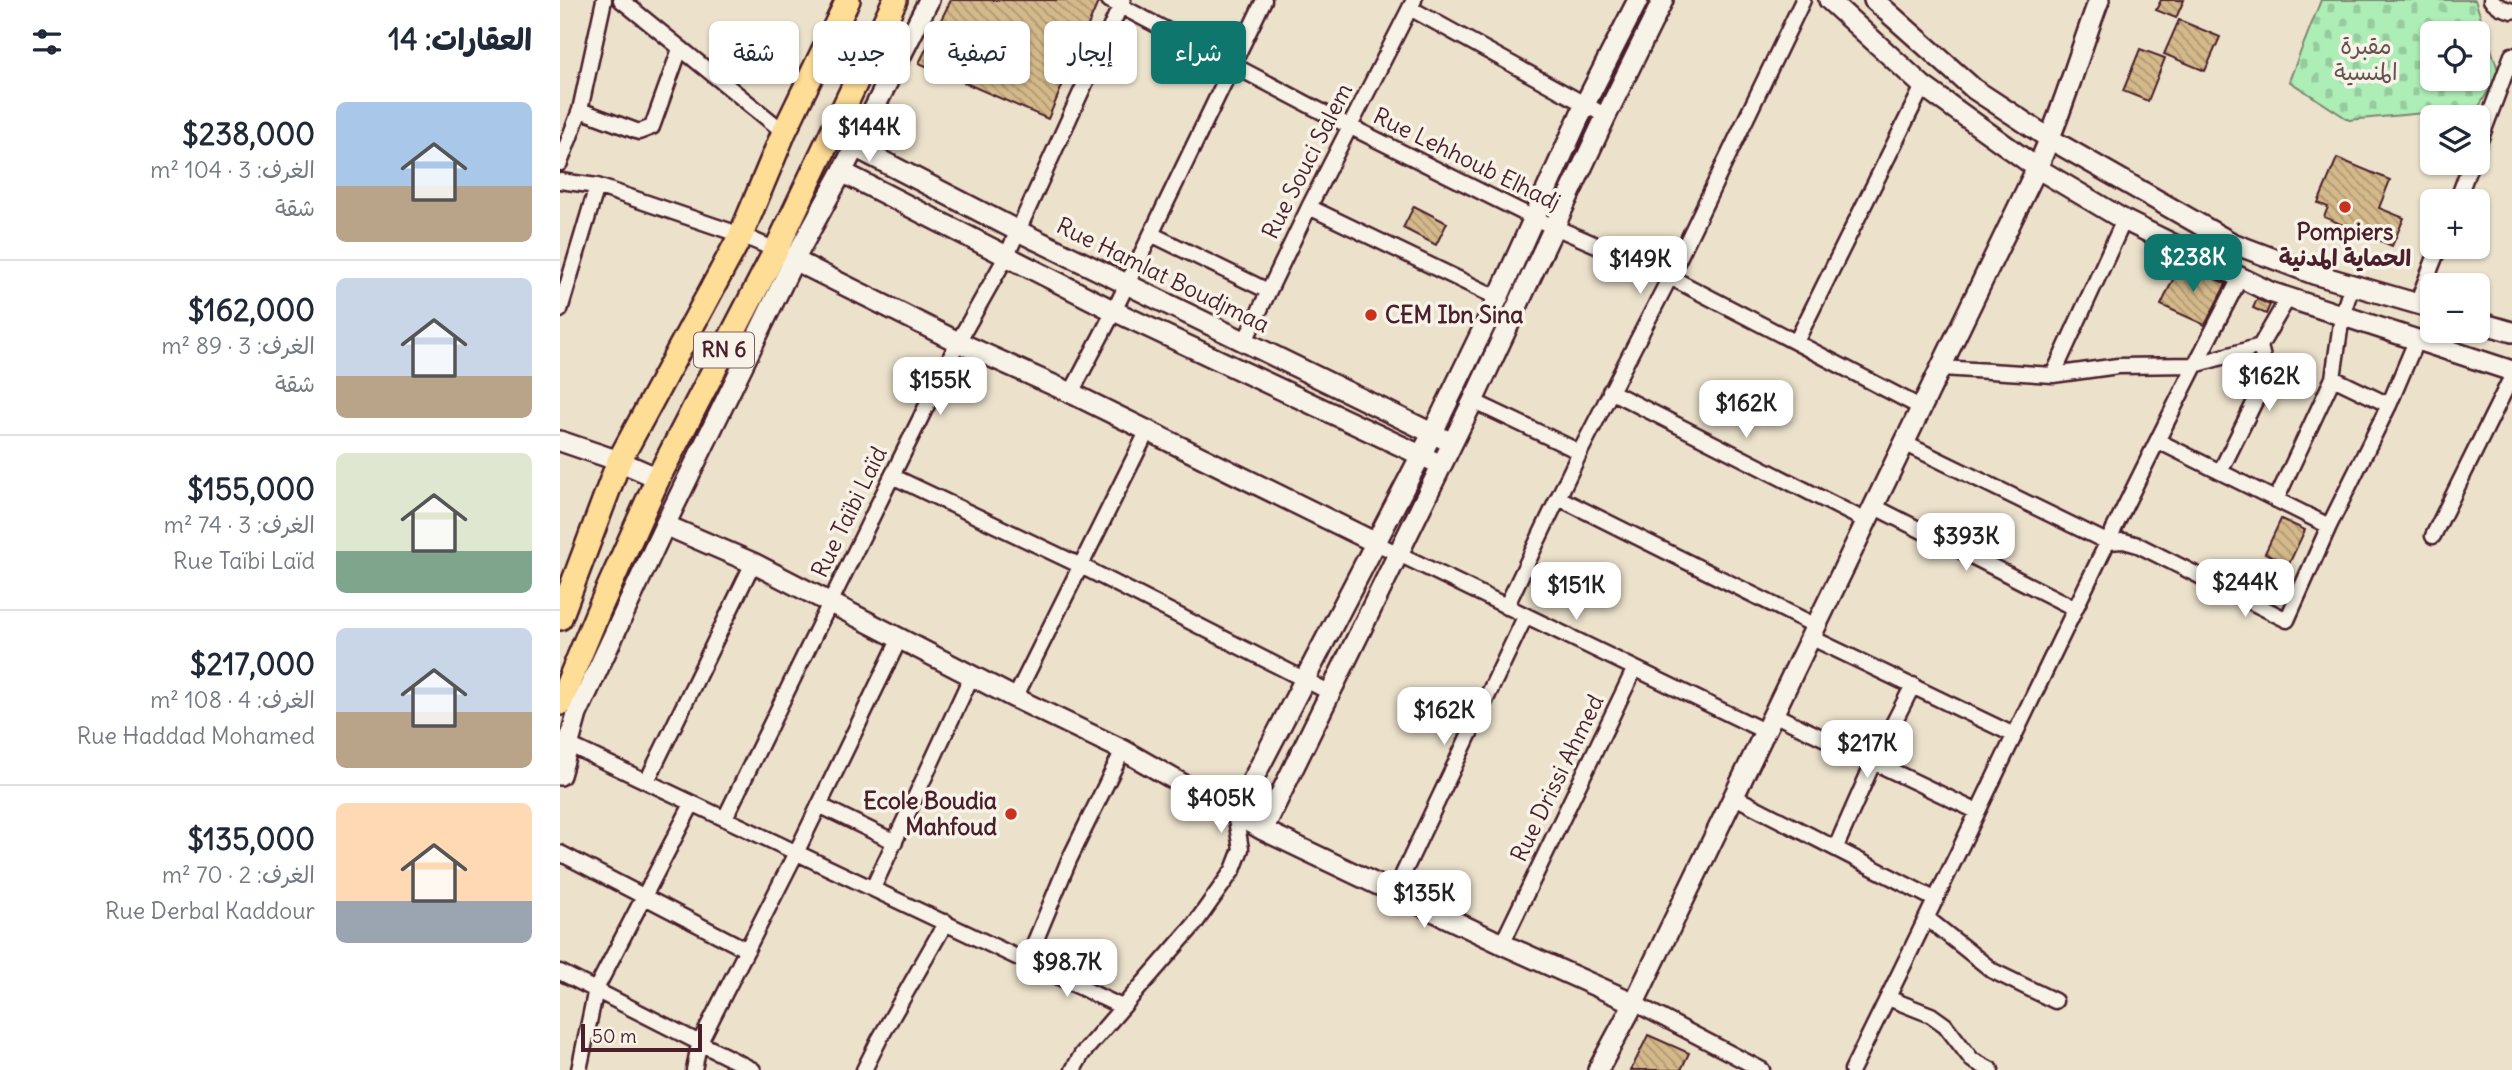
<!DOCTYPE html>
<html lang="ar">
<meta charset="utf-8">
<style>
:root{--surface:#fff;--page:#f6f6f7;--text:#1f2937;--muted:#747a83;--line:#e0e1e3;--accent:#0f766e}
body{margin:0;font-family:Delius,"Playpen Sans Arabic",sans-serif;background:var(--page);color:var(--text);direction:rtl;height:100vh;display:flex;flex-direction:column;font-size:26px;white-space:nowrap}
*{box-sizing:border-box;margin:0}
p{font-size:23px;color:var(--muted)}
.icon{flex:none;width:38px;height:38px;fill:none;stroke:currentColor;stroke-width:2;stroke-linecap:round;stroke-linejoin:round}
.map{position:relative;flex:1;overflow:hidden;direction:ltr}
.side{display:flex;flex-direction:column;background:var(--surface);width:560px}
.side>*{flex:none}
.hud{position:absolute;left:21px;top:21px;width:665px;height:63px;direction:rtl;display:flex;gap:14px}
.controls{position:absolute;left:1860px;top:21px;display:grid;gap:14px}
.controls a{display:grid;place-items:center;width:70px;height:70px;border-radius:10px;background:var(--surface);box-shadow:0 2px 5px #0004;font-size:35px}
.scale{position:absolute;left:21px;bottom:18px;width:121px;box-sizing:border-box;padding-left:7px;border:4px solid #4a1f2b;border-top:0;font-size:19px;line-height:24px;white-space:nowrap;color:#4a1f2b;-webkit-text-stroke:5px #f7f3e8;paint-order:stroke}
.price{position:absolute;translate:-50% -60px;padding:0 16px;border-radius:14px;background:#fff;color:#222;font-size:23px;line-height:46px;filter:drop-shadow(0 2px 4px #0008)}
.price::after{content:'';position:absolute;left:50%;top:42px;width:21px;height:16px;margin-left:-10px;background:inherit;clip-path:polygon(0 0,100% 0,50% 100%)}
.price.active{background:var(--accent);color:#fff}
ul{padding:0;list-style:none}
li{display:flex;align-items:center;gap:21px;height:175px;padding:0 28px}
li+li{border-top:2px solid var(--line)}
li span{display:grid;place-items:center;flex:none;width:196px;height:140px;border-radius:10px;color:#555}
li>.icon{margin-inline-start:auto}
span .icon{width:84px;height:84px;fill:#fffc;stroke-width:1}
li b{font-size:30px}
h2{display:flex;justify-content:space-between;align-items:center;height:84px;padding:0 28px;font-size:30px}
.tag{padding:0 24px;border-radius:10px;background:var(--surface);box-shadow:0 2px 5px #0004;font-size:24px;line-height:63px}
.tag.active{background:var(--accent);color:#fff}
main{display:flex;flex:1;min-height:0}
.map>svg:first-child{display:block}
</style>
<main>
<div class="map">
<svg width="1952" height="1070" viewBox="0 0 1952 1070">
<defs>
<pattern id="cemetery-stones" width="16" height="16" patternUnits="userSpaceOnUse" patternTransform="scale(1.75)"><rect width="16" height="16" fill="#adedb6"/><path d="M2 7V4a2 2 0 0 1 4 0v3zM10 15v-3a2 2 0 0 1 4 0v3z" fill="#96cb9d"/></pattern>
<pattern id="building-back-hatch" width="6" height="6" patternUnits="userSpaceOnUse" patternTransform="scale(1.75)"><rect width="6" height="6" fill="#d4b98a"/><path d="M-1 5l2 2M0 0l6 6M5-1l2 2" fill="none" stroke="#ae9671"/></pattern>
</defs>
<rect width="100%" height="100%" fill="#ece2cc"/>
<filter id="ink" filterUnits="userSpaceOnUse"><feTurbulence type="fractalNoise" baseFrequency=".0143" numOctaves="2"/><feDisplacementMap in="SourceGraphic" scale="14" xChannelSelector="R" yChannelSelector="G"/><feConvolveMatrix kernelMatrix="1 2 1 2 8 2 1 2 1" color-interpolation-filters="sRGB"/></filter>
<g filter="url(#ink)">
<path fill="url(#cemetery-stones)" stroke="#7c8670" stroke-width="2" fill-rule="evenodd" d="M1761 0H1915L1939 73 1918 108 1789 120 1729 81ZM1872 33H1918V79H1872Z"/>
<path fill="url(#building-back-hatch)" stroke="#4a1f2b" stroke-width="2" d="M391 0H539L488 119 359 63Z
M1601 0H1624L1616 18 1596 10Z
M1619 20 1660 37 1645 71 1604 54Z
M1580 49 1605 58 1588 101 1563 91Z
M1777 158 1830 180 1819 208 1844 218 1832 246 1764 217 1768 207 1758 203Z
M854 206 887 223 876 245 843 228Z
M1621 262 1666 284 1645 325 1601 305Z
M1697 299 1710 305 1706 314 1693 308Z
M1721 519 1745 530 1729 564 1705 553Z
M1088 1035 1129 1053 1121 1070H1071Z"/>
<g fill="none" stroke-linecap="round" stroke-linejoin="round">
<g stroke="#4a1f2b" stroke-width="19">
<path id="street" d="M61 0 224 132
M549 0 789 126 974 218 1110 277 1362 408
M1931 0 1940 7 1952 11
M850 8 1046 116
M20 110 79 132 92 127 120 49
M1918 146 1952 55
M0 163 20 110 44 0
M0 181 37 186 181 235 216 250
M1897 201 1911 163
M749 207 938 298
M591 234 708 291
M1857 303 1879 247
M0 310 37 186
M1236 342 1363 86
M684 343 749 207 854 0
M1381 368 1493 375 1558 366 1635 365 1700 346 1728 298
M1493 375 1564 220
M1773 378 1782 316 1792 285
M1050 391 1306 521
M511 393 554 311 704 0
M913 401 1020 452
M1344 443 1547 542 1564 541 1578 545 1727 620 1769 526 1598 441
M1660 472 1705 381V366L1700 346
M332 476 519 565 769 692
M999 498 1256 626
M1716 500 1773 378 1829 405
M1313 506 1514 608
M1769 526 1829 405 1856 341
M1873 536 1952 376
M814 542 1204 731
M946 607 1020 452 1110 277 1243 0
M1250 637 1454 735
M455 698 588 430
M1213 714 1416 811
M1 741 562 1007
M87 781 193 563
M1173 796 1376 900
M259 805 335 842
M165 818 332 476 398 342 446 257 563 0
M1276 847 1313 763 1353 685
M0 853 187 950
M313 888 412 675
M834 893 965 617
M1368 919 1433 971 1495 1001
M942 944 1074 670
M467 961 509 860 563 750
M0 972 193 1070
M1328 998 1371 1015 1385 1025 1412 1060 1431 1070
M1074 1003 1202 1070
M19 1070 36 989 132 804
M134 1070 139 1044 236 853 340 638
M304 1070 319 1040 386 922
M513 1070 522 1054 634 925 673 870 681 849 675 814
M1292 1070C1423 807 1544 539 1680 278"/>
</g>
<g stroke="#4a1f2b" stroke-width="24">
<path id="secondary" d="M1269 0 1363 86 1477 168 1564 220 1710 292 1952 371
M1314 0 1414 89 1490 139 1672 243 1754 274 1872 308
M295 147 458 231 884 439
M282 172 554 311 873 461
M223 254 234 260 282 172 369 0
M1918 322 1952 332
M0 441 59 461 98 478
M105 525 193 563 455 698 563 750 703 830 942 944 1074 1003
M0 775 17 714 105 525 234 260 398 342 511 393 814 542
M675 814 872 434 938 298 1025 104 1078 0
M703 830 913 401 1046 116 1103 0
M1038 1070 1074 1003 1477 168C1502 114 1518 56 1539 0"/>
</g>
<g stroke="#4a1f2b" stroke-width="28">
<path id="primary" d="M0 618 59 461 181 235 224 132 288 0
M0 703 37 614 98 478 216 250 335 0"/>
</g>
<use href="#street" stroke="#f7f3e8" stroke-width="14"/>
<use href="#secondary" stroke="#f7f3e8" stroke-width="19"/>
<use href="#primary" stroke="#fedd96" stroke-width="23"/>
</g>
</g>
<g fill="#c8321e" stroke="#f7f3e8" stroke-width="2.5">
<circle cx="1785" cy="207" r="7"/>
<circle cx="811" cy="315" r="7"/>
<circle cx="451" cy="814" r="7"/>
</g>
<g text-anchor="middle" stroke-width="7" stroke-linejoin="round" paint-order="stroke">
<rect fill="#f7f3e8" stroke="#7e5f64" stroke-width="2" x="134" y="332.5" width="60" height="35" rx="5"/>
<g font-size="21" font-weight="bold" fill="#4a1f2b">
<text x="164" y="357">RN 6</text>
</g>
<g font-size="23" fill="#63524e" stroke="#f7f3e8">
<text x="1806" y="54">مقبرة<tspan x="1806" dy="26">المنسية</tspan></text>
</g>
<g font-size="23" fill="#4a1f2b" stroke="#f7f3e8">
<text transform="translate(907 159) rotate(26)" y="8">Rue Lehhoub Elhadj</text>
<text transform="translate(747 161) rotate(-63)" y="8">Rue Souci Salem</text>
<text transform="translate(603 275) rotate(26)" y="8">Rue Hamlat Boudjmaa</text>
<text transform="translate(289 512) rotate(-64)" y="8">Rue Taïbi Laïd</text>
<text transform="translate(997 778) rotate(-64)" y="8">Rue Drissi Ahmed</text>
</g>
<g font-size="23" font-weight="bold" fill="#4a1f2b" stroke="#f7f3e8">
<text x="1785" y="240">Pompiers<tspan x="1785" dy="26">الحماية المدنية</tspan></text>
<text x="825" y="323" text-anchor="start">CEM Ibn Sina</text>
<text x="437" y="809" text-anchor="end">Ecole Boudia<tspan x="437" dy="26">Mahfoud</tspan></text>
</g>
</g>
</svg>
<div class="controls">
<a><svg class="icon" aria-label="locate" viewBox="0 0 24 24"><circle cx="12" cy="12" r="6"/><path d="M12 2v4M12 18v4M2 12h4M18 12h4"/></svg></a>
<a><svg class="icon" aria-label="layers" viewBox="0 0 24 24"><path d="M12 4l9 5-9 5-9-5zM3 14l9 5 9-5"/></svg></a>
<a>+</a>
<a>−</a>
</div>
<div class="scale">50 m</div>
<b class="price" style="left:309px;top:164px">$144K</b>
<b class="price active" style="left:1633px;top:294px">$238K</b>
<b class="price" style="left:1080px;top:296px">$149K</b>
<b class="price" style="left:1709px;top:413px">$162K</b>
<b class="price" style="left:380px;top:417px">$155K</b>
<b class="price" style="left:1186px;top:440px">$162K</b>
<b class="price" style="left:1406px;top:573px">$393K</b>
<b class="price" style="left:1685px;top:619px">$244K</b>
<b class="price" style="left:1016px;top:622px">$151K</b>
<b class="price" style="left:884px;top:747px">$162K</b>
<b class="price" style="left:1307px;top:780px">$217K</b>
<b class="price" style="left:661px;top:835px">$405K</b>
<b class="price" style="left:864px;top:930px">$135K</b>
<b class="price" style="left:507px;top:999px">$98.7K</b>
<div class="hud">
<a class="tag active">شراء</a>
<a class="tag">إيجار</a>
<a class="tag">تصفية</a>
<a class="tag">جديد</a>
<a class="tag">شقة</a>
</div>
</div>
<section class="side">
<h2>العقارات: 14<svg class="icon" aria-label="filters" viewBox="0 0 24 24"><path d="M4 7h16M4 17h16"/><circle cx="9" cy="7" r="2"/><circle cx="15" cy="17" r="2"/></svg></h2>
<ul>
<li><span style="background:linear-gradient(#a9c7e8 60%,#b9a48a 0)"><svg class="icon" aria-label="home" viewBox="0 0 24 24"><path d="M3 11l9-7 9 7M6 9v11h12V9"/></svg></span><div><b>$238,000</b><p>الغرف: 3 · 104 m²</p><p>شقة</p></div></li>
<li><span style="background:linear-gradient(#c9d6e8 70%,#b9a48a 0)"><svg class="icon" aria-label="home" viewBox="0 0 24 24"><path d="M3 11l9-7 9 7M6 9v11h12V9"/></svg></span><div><b>$162,000</b><p>الغرف: 3 · 89 m²</p><p>شقة</p></div></li>
<li><span style="background:linear-gradient(#dfe7d0 70%,#7fa58c 0)"><svg class="icon" aria-label="home" viewBox="0 0 24 24"><path d="M3 11l9-7 9 7M6 9v11h12V9"/></svg></span><div><b>$155,000</b><p>الغرف: 3 · 74 m²</p><p>Rue Taïbi Laïd</p></div></li>
<li><span style="background:linear-gradient(#c9d6e8 60%,#b9a48a 0)"><svg class="icon" aria-label="home" viewBox="0 0 24 24"><path d="M3 11l9-7 9 7M6 9v11h12V9"/></svg></span><div><b>$217,000</b><p>الغرف: 4 · 108 m²</p><p>Rue Haddad Mohamed</p></div></li>
<li><span style="background:linear-gradient(#ffd9b3 70%,#9aa5b1 0)"><svg class="icon" aria-label="home" viewBox="0 0 24 24"><path d="M3 11l9-7 9 7M6 9v11h12V9"/></svg></span><div><b>$135,000</b><p>الغرف: 2 · 70 m²</p><p>Rue Derbal Kaddour</p></div></li>
</ul>
</section>
</main>
